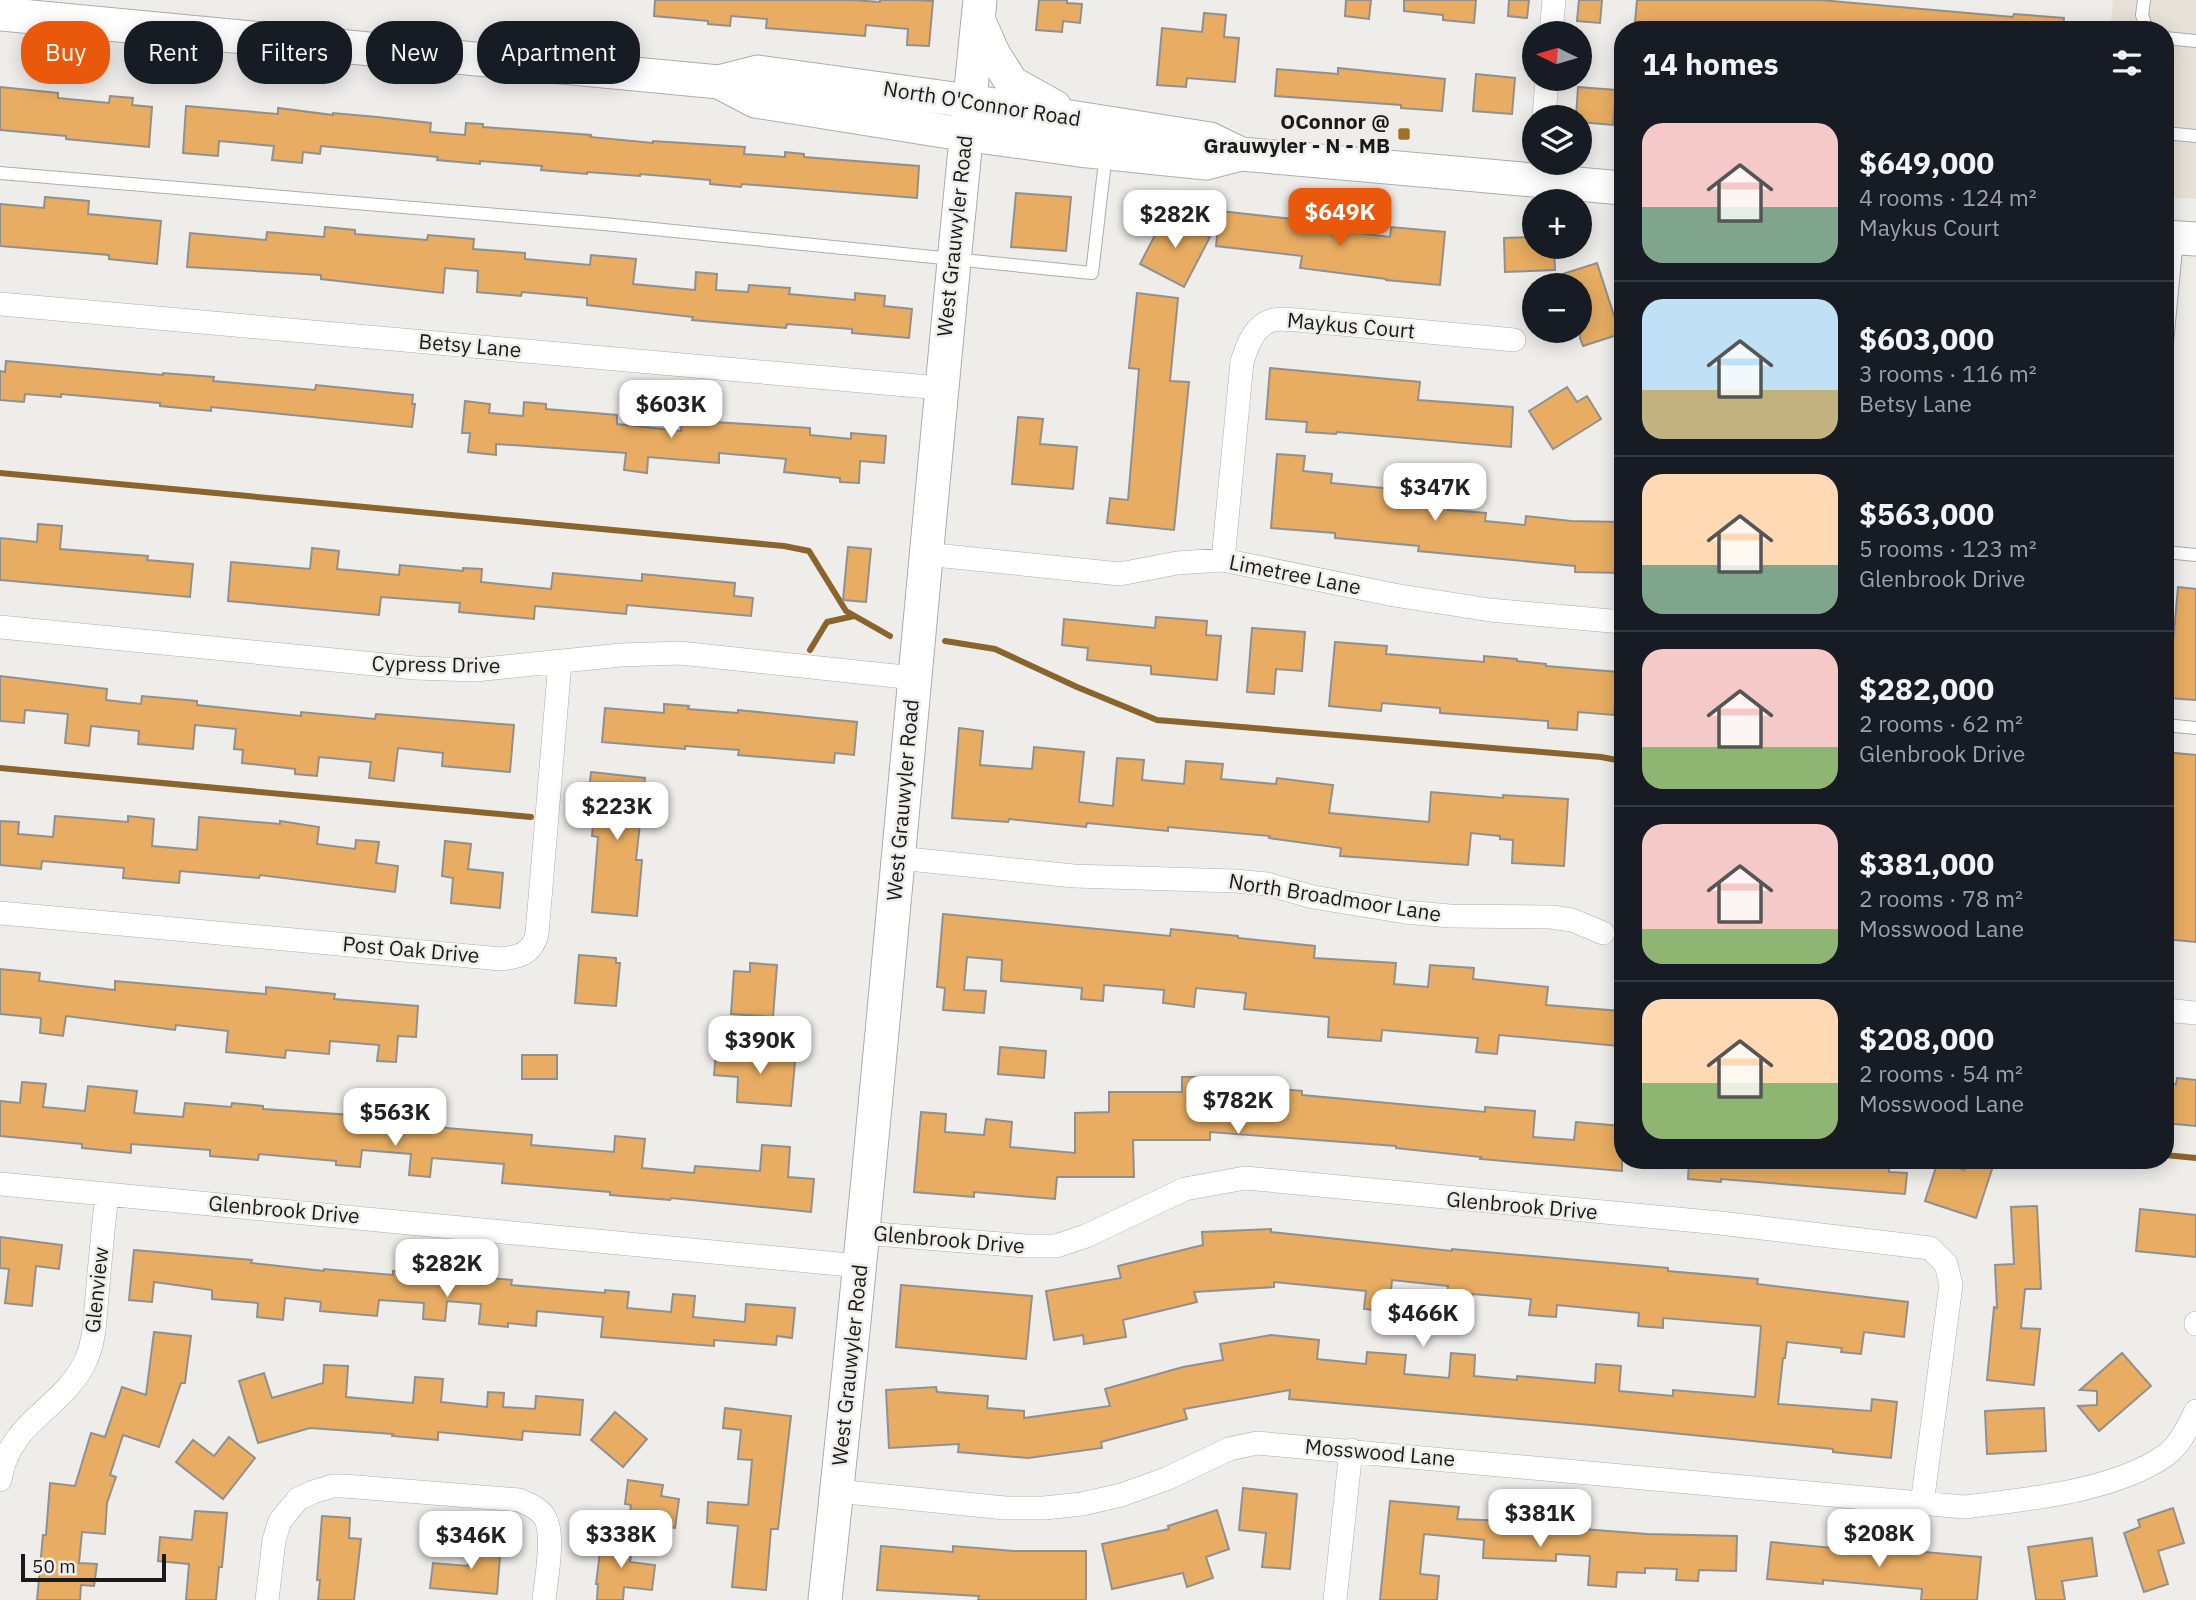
<!DOCTYPE html>
<meta charset="utf-8">
<style>
:root{--surface:#171b24;--page:#20242c;--text:#f1f3f6;--muted:#9ea1a6;--line:#363941;--accent:#ea580c}
body{margin:0;font-family:"IBM Plex Sans",sans-serif;background:var(--page);color:var(--text);height:100vh;display:flex;flex-direction:column;font-size:26px;white-space:nowrap}
*{box-sizing:border-box;margin:0}
p{font-size:23px;color:var(--muted)}
.icon{flex:none;width:38px;height:38px;fill:none;stroke:currentColor;stroke-width:2;stroke-linecap:round;stroke-linejoin:round}
.map{position:relative;flex:1;overflow:hidden}
.panel{position:absolute;left:1614px;top:21px;width:560px;height:1148px;display:flex;flex-direction:column;background:var(--surface);border-radius:28px;box-shadow:0 4px 18px #0003}
.panel>*{flex:none}
.banner{position:absolute;left:21px;top:21px;width:665px;height:63px;display:flex;gap:14px}
.needle{width:46px;rotate:275deg}
.buttons{position:absolute;left:1522px;top:21px;display:grid;gap:14px}
.buttons a{display:grid;place-items:center;width:70px;height:70px;border-radius:50%;background:var(--surface);box-shadow:0 4px 18px #0003;font-size:35px}
.scale{position:absolute;left:21px;bottom:18px;width:145px;box-sizing:border-box;padding-left:7px;border:4px solid #1b1a19;border-top:0;font-size:19px;line-height:24px;white-space:nowrap;color:#1b1a19;-webkit-text-stroke:5px #efedea;paint-order:stroke}
.price{position:absolute;translate:-50% -60px;padding:0 16px;border-radius:14px;background:#fff;color:#222;font-size:23px;line-height:46px;filter:drop-shadow(0 2px 4px #0008)}
.price::after{content:'';position:absolute;left:50%;top:42px;width:21px;height:16px;margin-left:-10px;background:inherit;clip-path:polygon(0 0,100% 0,50% 100%)}
.price.on{background:var(--accent);color:#fff}
ul{padding:0;list-style:none}
li{display:flex;align-items:center;gap:21px;height:175px;padding:0 28px}
li+li{border-top:2px solid var(--line)}
li span{display:grid;place-items:center;flex:none;width:196px;height:140px;border-radius:21px;color:#555}
li>.icon{margin-inline-start:auto}
span .icon{width:84px;height:84px;fill:#fffc;stroke-width:1}
li b{font-size:30px}
h2{display:flex;justify-content:space-between;align-items:center;height:84px;padding:0 28px;font-size:30px}
.chip{padding:0 24px;border-radius:28px;background:var(--surface);box-shadow:0 4px 18px #0003;font-size:24px;line-height:63px}
.chip.on{background:var(--accent);color:#fff}
.map>svg:first-child{display:block}
</style>
<div class="map">
<svg width="2196" height="1600" viewBox="0 0 2196 1600">
<rect width="100%" height="100%" fill="#efedea"/>
<path fill="#e7e0d7" d="M2113 0H2196V199L2165 197V30H2110Z"/>
<g fill="none" stroke-linecap="round" stroke-linejoin="round">
<path stroke="#8b632d" stroke-width="6" d="M0 473 784 546 809 551 846 611 890 636
M945 641 995 649 1077 687 1157 720 1601 757 1622 761
M810 650 827 622 854 616
M0 768 531 817
M2165 1155 2196 1158"/>
</g>
<path fill="#e8ad62" stroke="#92908e" stroke-width="2" d="M655 0H853L880 2V0H916L933 1 929 46 907 45 908 29 866 25 865 36 766 28 767 19 731 16 730 26 708 24V21L654 16Z
M1039 0H1067V3L1082 4 1080 23 1063 21 1062 32 1036 30Z
M1346 0H1371L1369 19 1345 16Z
M1404 0H1476L1474 23 1443 20V15L1404 11Z
M1509 0H1529L1527 18 1508 16Z
M1579 0H1602L1600 23 1577 21Z
M1637 0H1820L2013 17 2014 14 2064 18 2063 30H1714L1635 22Z
M1204 13 1226 15 1224 37 1239 38 1235 82 1187 78 1186 87 1157 85 1162 28 1202 32Z
M1338 68 1445 79 1442 111 1401 108V105L1275 96 1277 69 1338 74Z
M1476 74 1515 78 1512 114 1473 111Z
M0 87 58 93V98L109 103 110 96 133 98 132 105 152 107 149 147 66 139V136L0 130Z
M1578 87 1616 90 1613 125 1580 122V117H1576Z
M186 106 278 114V108L333 115V113L377 117 431 123 430 132 465 135 466 123 483 124V127L591 135 590 137 653 143V141L745 147 744 154 785 157V152L804 154V157L919 166 917 198 742 184 741 187 710 184V180L640 174V176L587 172V174L541 170 542 166 480 161V164L437 160 438 157 321 146 320 154 303 152 302 163 272 160 274 146 219 141 218 156 183 153Z
M1016 193 1071 197 1066 251 1011 247Z
M45 197 89 201 88 214 161 221 157 264 109 259V255L0 246V204L44 208Z
M1220 211 1301 220V226L1390 237 1391 227 1445 232 1440 285 1386 280V279L1300 268 1302 256 1216 246Z
M1166 214 1210 237 1184 287 1140 264Z
M325 227 355 230V234L427 240 428 235 474 239 473 249 525 253V259L590 265 591 255 636 259 633 284 695 290 696 272 717 274 716 290 748 292 749 285 790 288 789 294 855 300V293L885 296 884 306 912 309 909 338 852 333V329L787 324 786 328 692 320 693 317 587 305V298L522 292 521 296 477 292 478 271 445 268 443 293 321 279V275L187 267 190 233 266 240 267 232 324 237Z
M1535 237V247H1554L1555 270 1505 272 1504 238Z
M1597 263 1620 334 1583 346 1580 338V285H1539L1538 282Z
M1137 293 1178 298 1170 381 1189 382 1174 530 1107 523 1110 498 1128 500 1139 369 1129 368Z
M6 361 163 375V373L214 377 213 381 315 390 316 385 413 395 412 404H415L412 427 211 407V411L160 406V403L61 394V397L25 394 24 402 0 400V371L5 372Z
M1270 368 1420 382 1418 400 1513 407 1511 447 1337 432 1336 434 1306 432 1307 422 1266 419Z
M1567 387 1577 402 1587 396 1601 419 1553 449 1529 411Z
M465 401 490 404 489 413 523 416 524 402 546 404V409L617 415V424L681 431 682 420 810 428V435L851 439V433L886 436 884 463 860 461 859 483 840 482V478L784 472 786 459 719 453V463L648 457 647 473 624 470 626 453 496 444V455L468 452 470 433H462Z
M1018 417 1043 419 1040 444 1077 447 1073 489 1012 484Z
M1277 454 1305 456 1303 471 1332 474 1331 483 1414 491 1413 497 1449 500 1448 510 1486 513 1485 521 1525 525 1526 516 1571 521 1622 522V573L1575 572V566L1418 551 1419 546 1335 538V533L1271 528Z
M38 524 62 526 60 549 148 556 147 560 193 564 190 597 0 580V538L37 542Z
M848 547 871 549 866 602 843 600Z
M312 548 339 551 337 569 399 575 400 565 463 571V568L482 569 481 582 551 589 553 573 642 581V574L735 583 734 596 753 598 751 616 627 605 626 614 535 606 534 619 459 612 460 603 381 597 379 615 228 601 231 562 310 569Z
M2178 587 2196 589V700L2168 698Z
M1156 617 1207 621 1206 635 1221 636 1217 680 1151 674V666L1087 660 1088 648 1062 645 1064 619 1155 628Z
M1252 628 1305 632 1302 671 1276 669 1274 694 1247 692Z
M1335 642 1387 646 1386 654 1484 662V656L1517 659V661L1546 664V666L1618 672 1614 715 1578 712 1577 730 1548 728V721L1440 713V708L1382 703 1381 711 1329 706Z
M0 676 107 689 106 700 141 704 142 696 197 701V705L301 716V712L375 719 376 714 514 725 510 772 442 766 443 753 398 748 394 781 369 778 371 762 319 757 317 776 295 774V769L242 763 243 750 234 749 236 729 195 725 193 749 138 744 139 731 91 726 89 746 65 743 68 714 25 710 24 723 0 721Z
M664 704 689 706 688 709 738 713V710L857 722 854 755 835 753 834 763 738 755 739 750 685 746V749L602 742 605 708 664 713Z
M959 728 983 731 980 765 1032 769 1034 747 1084 752 1079 802 1113 806 1117 758 1144 760 1142 780 1184 784 1186 761 1223 764 1221 779 1276 784 1277 778 1333 785 1329 813 1429 822 1431 792 1503 798V795L1568 799 1564 866 1512 863 1513 840 1500 839V836L1471 833 1468 865 1340 856 1341 848 1269 838 1270 836 1168 827V831L1087 823 1086 827 1009 819 1008 822 952 818Z
M2165 752 2196 755V942L2165 939Z
M591 772 645 778 636 860H642L637 916 592 912 598 837 592 836 595 803 588 802Z
M55 816 128 822V816L154 819 152 846 197 850 199 817 280 824V821L319 827 317 844 355 849 356 840 379 842 376 863 398 866 395 892 260 875 259 878 180 871 179 883 123 878 124 868 42 861 41 869 0 865V821L19 822 18 834 53 837Z
M445 841 471 844 468 869 503 873 500 908 451 903 453 878 442 876Z
M943 914 1170 936 1171 929 1238 936V938L1315 946 1314 958 1396 963 1394 984 1428 987 1430 965 1474 968 1473 979 1548 987 1546 1005 1621 1011 1618 1046 1499 1035 1497 1054 1476 1052 1478 1038 1382 1030 1381 1041 1328 1037 1329 1017 1244 1009 1246 993 1196 988 1194 1007 1163 1003 1164 990 1104 985 1103 1001 1081 999 1082 988 1001 981 1002 960 967 957 964 990 986 991 984 1013 943 1010 945 988 937 987Z
M579 955 616 958V963H620L616 1006 575 1003Z
M750 963 777 965 773 1017 731 1014 734 971 750 972Z
M0 969 40 973 39 981 115 990V981L266 994V987L335 994 334 999 418 1006 416 1037 398 1036 396 1062 377 1061 379 1045 330 1041 329 1054 286 1050 285 1058 226 1052 228 1031 176 1025 175 1030 66 1016 63 1036 40 1033 41 1018 0 1014Z
M1000 1047 1046 1051 1044 1078 998 1074Z
M768 1048 796 1051 791 1106 737 1102 738 1077 714 1075 716 1052 768 1056Z
M522 1055H557V1079H522Z
M1182 1077H1210V1083L1302 1091V1095L1485 1112V1107L1535 1111 1533 1137 1574 1140 1576 1122 1622 1126V1171L1480 1159 1481 1157 1396 1148V1146L1210 1132V1140H1133L1134 1177H1057L1055 1199 974 1192V1197L914 1192 921 1112 946 1114 945 1132 984 1135 986 1119 1012 1122 1010 1147 1075 1153V1113L1109 1112V1092H1182Z
M2177 1078 2196 1080V1126L2165 1123V1084H2176Z
M22 1082 46 1084 43 1107 85 1111 88 1086 137 1091 134 1113 183 1117 185 1103 231 1107 232 1103 263 1106V1109L398 1118V1124L532 1135 531 1145 614 1152 615 1136 645 1139 642 1168 694 1173 695 1166 760 1171 762 1145 790 1147 788 1177 814 1179 811 1212 671 1198 670 1200 610 1195V1192L502 1183 504 1164 432 1158 430 1177 409 1175 411 1154 362 1150 360 1167 336 1165V1161L259 1154 258 1160 210 1156V1150L131 1144V1153L82 1148V1144L0 1136V1101L20 1103Z
M1689 1160H1890L1889 1172 1907 1173 1905 1194 1721 1179V1182L1688 1179Z
M1968 1160H1995L1976 1218 1925 1201 1938 1161 1964 1170Z
M2037 1206 2041 1289H2025L2021 1328 2040 1329 2034 1385 1987 1380 1994 1307 1997 1308 1995 1265 2014 1264 2011 1207Z
M2140 1209 2196 1215V1257L2136 1251Z
M1271 1229V1232L1452 1251V1249L1668 1268V1271L1758 1279 1757 1284 1908 1302 1904 1337 1864 1332 1861 1354 1841 1352 1842 1348 1787 1342 1785 1358H1783L1778 1404 1871 1411 1872 1399 1897 1402 1891 1458 1833 1452V1449L1591 1425 1289 1399 1290 1390 1184 1409 1187 1419 1101 1442 1102 1448 1028 1458 958 1452 959 1444 889 1448 886 1390 936 1387 937 1392 988 1396 987 1408 1024 1411V1418L1110 1406 1105 1389 1183 1367 1223 1360 1220 1344 1271 1335 1319 1340 1317 1359 1366 1364 1367 1352 1406 1355 1404 1374 1449 1378 1451 1353 1475 1355 1474 1376 1517 1380V1376L1595 1383 1596 1364 1621 1366 1619 1391 1673 1396V1390L1755 1397 1761 1326 1663 1318V1328L1638 1326 1639 1313 1557 1305 1556 1317 1529 1315 1531 1299 1472 1294 1470 1314 1446 1312 1448 1286 1392 1280 1389 1312 1364 1309 1366 1291 1274 1282V1287L1194 1292 1197 1302 1123 1320 1126 1337 1084 1344 1083 1335 1054 1340 1046 1291 1121 1278 1118 1266 1203 1245 1202 1232Z
M0 1237 62 1245 59 1269 36 1266 32 1306 5 1303 9 1269 0 1268Z
M134 1250 252 1260 251 1263 324 1271V1269L393 1275V1271L464 1276 512 1280 511 1285 605 1293V1290L629 1292 627 1308 671 1312 673 1294 695 1296 693 1317 745 1322 746 1304 795 1308 792 1338 777 1336 776 1345 714 1340V1346L601 1337 603 1317 537 1311 536 1326 508 1323V1327L479 1324 481 1304 447 1301 445 1321 423 1319 424 1303 379 1300 377 1316 320 1311 321 1302 285 1298 283 1320 257 1317 258 1303 212 1299V1290L154 1282 152 1302 129 1300Z
M901 1285 1032 1296 1026 1359 896 1347Z
M154 1332 191 1336 185 1383H181L159 1447 123 1435 110 1475 116 1477 107 1503 105 1534 82 1532 79 1563 97 1564 94 1586 81 1585 80 1600H37L43 1535H46L50 1483 75 1486 91 1433 105 1437 122 1387 146 1395Z
M2122 1353 2151 1386 2099 1431 2078 1406 2097 1405V1391L2080 1390Z
M324 1365 348 1366 346 1397 413 1403 415 1377 443 1379 441 1402 487 1407 488 1392 504 1393 503 1407 535 1409 536 1396 583 1400 580 1435 523 1431 522 1440 438 1432V1440L392 1436 393 1434 310 1428 258 1443 239 1381 264 1373 272 1398 323 1383Z
M725 1408 791 1416 778 1529H771L766 1590 732 1587 738 1526 707 1523 708 1502 748 1505 752 1460 738 1459 741 1430 723 1428Z
M2044 1408 2046 1451 1987 1454 1985 1411Z
M615 1412 647 1439 623 1467 591 1440Z
M229 1437 255 1458 223 1499 176 1462 193 1440 214 1456Z
M628 1480 663 1485 661 1496 679 1499 675 1528 658 1526 657 1532 628 1528 631 1505 625 1504Z
M1243 1488 1297 1494 1290 1569 1262 1567 1266 1533 1239 1530Z
M1390 1501 1459 1507 1457 1519 1557 1523V1527L1647 1534 1737 1536 1736 1571 1699 1570 1698 1581 1676 1580 1677 1569 1645 1568V1573L1617 1572 1616 1587 1588 1585 1590 1556 1556 1554V1561L1483 1558 1484 1540 1424 1534 1420 1574 1439 1576 1437 1600H1380Z
M2173 1508 2184 1543 2158 1551 2168 1584 2144 1592 2124 1533 2140 1527 2138 1520Z
M1217 1510 1229 1549 1206 1557 1213 1578 1187 1587 1183 1573 1112 1589 1102 1544 1169 1529 1168 1526Z
M195 1511 227 1513 222 1567H219L216 1600H186L189 1564 158 1561 160 1537 192 1540Z
M322 1516 350 1518 349 1538 361 1539 354 1600H318L320 1580H317Z
M602 1536 633 1540 630 1562 655 1565 652 1590 624 1587 623 1600H597L598 1584H596Z
M2092 1538 2097 1576 2062 1581 2065 1600H2036L2028 1547Z
M470 1541 501 1544 497 1594 430 1588 433 1563 468 1566Z
M1771 1542 1843 1549 1844 1545 1981 1557 1977 1600H1921L1922 1589 1823 1580V1584L1767 1579Z
M881 1546 953 1552V1546L1014 1551H1086V1600H978L979 1596 877 1590Z"/>
<g fill="none" stroke-linecap="round" stroke-linejoin="round">
<g stroke="#aeacaa" stroke-width="14">
<path id="lane" d="M2144 0 2142 15 2147 30
M2165 38 2196 41
M2165 133 2196 136
M0 173 604 224 1092 273 1106 153
M2165 364 2177 238
M2165 552 2196 555
M2165 725 2196 728"/>
</g>
<g stroke="#aeacaa" stroke-width="24">
<path id="street" d="M1551 33 1554 0
M1544 117 1547 79
M0 304 940 388
M925 554 1120 574 1177 563 1223 560 1394 595 1490 610 1622 622
M1223 560 1242 362C1247 346 1254 325 1273 320 1280 318 1290 320 1297 320L1514 340
M0 627 415 668 475 670 621 655 680 653 914 678
M898 858 1074 876 1235 881 1267 884 1313 897 1405 912 1450 916 1551 917 1572 920 1603 933
M0 913 501 959C519 957 532 954 537 934L560 662
M2165 1010 2196 1013
M0 1184 860 1266
M863 1233 1026 1246H1056L1086 1236 1185 1189 1245 1178 1720 1223 1930 1248 1946 1264 1951 1285 1922 1504
M2196 1323V1324
M0 1480C10 1419 62 1411 86 1360 95 1340 95 1317 97 1296 100 1262 103 1228 107 1194
M837 1491 1005 1508H1044L1082 1504 1121 1495 1166 1479 1229 1449 1257 1443 1964 1507C2024 1500 2116 1491 2166 1455 2180 1445 2188 1427 2196 1411
M267 1600 274 1540 280 1521 298 1499 313 1492 333 1486H344L519 1500C528 1504 540 1508 545 1518 555 1535 546 1580 544 1600
M1335 1600 1351 1450"/>
</g>
<g stroke="#aeacaa" stroke-width="35">
<path id="secondary" d="M0 14 719 82 758 72 969 101 1210 139 1241 154 1622 188
M978 19 994 55 1012 83 1055 107
M719 82 755 101 943 131 1079 150 1206 163 1241 154
M2165 237 2196 239
M825 1600C883 1067 925 533 980 0"/>
</g>
<use href="#lane" stroke="#fff" stroke-width="12"/>
<use href="#street" stroke="#fff" stroke-width="23"/>
<use href="#secondary" stroke="#fff" stroke-width="33"/>
</g>
<rect fill="#a47028" stroke="#efedea" stroke-width="2.5" x="1397" y="127" width="14" height="14" rx="3.5"/>
<g text-anchor="middle" stroke-width="5" stroke-linejoin="round" paint-order="stroke">
<g font-size="21" fill="#1b1a19" stroke="#efedea">
<text transform="translate(982 104) rotate(9)" y="7">North O'Connor Road</text>
<text transform="translate(955 236) rotate(-84)" y="7">West Grauwyler Road</text>
<text transform="translate(1351 326) rotate(5)" y="7">Maykus Court</text>
<text transform="translate(470 346) rotate(5)" y="7">Betsy Lane</text>
<text transform="translate(1295 575) rotate(11)" y="7">Limetree Lane</text>
<text transform="translate(436 665) rotate(1)" y="7">Cypress Drive</text>
<text transform="translate(903 800) rotate(-85)" y="7">West Grauwyler Road</text>
<text transform="translate(1335 898) rotate(9)" y="7">North Broadmoor Lane</text>
<text transform="translate(411 950) rotate(5)" y="7">Post Oak Drive</text>
<text transform="translate(1522 1206) rotate(5)" y="7">Glenbrook Drive</text>
<text transform="translate(284 1210) rotate(5)" y="7">Glenbrook Drive</text>
<text transform="translate(949 1240) rotate(5)" y="7">Glenbrook Drive</text>
<text transform="translate(97 1290) rotate(-84)" y="7">Glenview</text>
<text transform="translate(850 1365) rotate(-84)" y="7">West Grauwyler Road</text>
<text transform="translate(1380 1453) rotate(5)" y="7">Mosswood Lane</text>
</g>
<g font-size="21" font-weight="bold" fill="#1b1a19" stroke="#efedea" text-anchor="end">
<text x="1390" y="129">OConnor @<tspan x="1390" dy="24">Grauwyler - N - MB</tspan></text>
</g>
</g>
</svg>
<div class="buttons">
<a><svg class="needle" viewBox="-14 -14 28 28"><path d="M0-13l5 13h-10z" fill="#e53935"/><path d="M0 13l5-13h-10z" fill="#9ea1a6"/></svg></a>
<a><svg class="icon" aria-label="layers" viewBox="0 0 24 24"><path d="M12 4l9 5-9 5-9-5zM3 14l9 5 9-5"/></svg></a>
<a>+</a>
<a>−</a>
</div>
<div class="scale">50 m</div>
<b class="price on" style="left:1340px;top:248px">$649K</b>
<b class="price" style="left:1175px;top:250px">$282K</b>
<b class="price" style="left:671px;top:440px">$603K</b>
<b class="price" style="left:1435px;top:523px">$347K</b>
<b class="price" style="left:617px;top:842px">$223K</b>
<b class="price" style="left:760px;top:1076px">$390K</b>
<b class="price" style="left:1238px;top:1136px">$782K</b>
<b class="price" style="left:395px;top:1148px">$563K</b>
<b class="price" style="left:447px;top:1299px">$282K</b>
<b class="price" style="left:1423px;top:1349px">$466K</b>
<b class="price" style="left:1540px;top:1549px">$381K</b>
<b class="price" style="left:1879px;top:1569px">$208K</b>
<b class="price" style="left:621px;top:1570px">$338K</b>
<b class="price" style="left:471px;top:1571px">$346K</b>
<div class="banner">
<a class="chip on">Buy</a>
<a class="chip">Rent</a>
<a class="chip">Filters</a>
<a class="chip">New</a>
<a class="chip">Apartment</a>
</div>
<section class="panel">
<h2>14 homes<svg class="icon" aria-label="filters" viewBox="0 0 24 24"><path d="M4 7h16M4 17h16"/><circle cx="9" cy="7" r="2"/><circle cx="15" cy="17" r="2"/></svg></h2>
<ul>
<li><span style="background:linear-gradient(#f6c9c9 60%,#7fa58c 0)"><svg class="icon" aria-label="home" viewBox="0 0 24 24"><path d="M3 11l9-7 9 7M6 9v11h12V9"/></svg></span><div><b>$649,000</b><p>4 rooms · 124 m²</p><p>Maykus Court</p></div></li>
<li><span style="background:linear-gradient(#bfe0f5 65%,#c2b280 0)"><svg class="icon" aria-label="home" viewBox="0 0 24 24"><path d="M3 11l9-7 9 7M6 9v11h12V9"/></svg></span><div><b>$603,000</b><p>3 rooms · 116 m²</p><p>Betsy Lane</p></div></li>
<li><span style="background:linear-gradient(#ffd9b3 65%,#7fa58c 0)"><svg class="icon" aria-label="home" viewBox="0 0 24 24"><path d="M3 11l9-7 9 7M6 9v11h12V9"/></svg></span><div><b>$563,000</b><p>5 rooms · 123 m²</p><p>Glenbrook Drive</p></div></li>
<li><span style="background:linear-gradient(#f6c9c9 70%,#8fb573 0)"><svg class="icon" aria-label="home" viewBox="0 0 24 24"><path d="M3 11l9-7 9 7M6 9v11h12V9"/></svg></span><div><b>$282,000</b><p>2 rooms · 62 m²</p><p>Glenbrook Drive</p></div></li>
<li><span style="background:linear-gradient(#f6c9c9 75%,#8fb573 0)"><svg class="icon" aria-label="home" viewBox="0 0 24 24"><path d="M3 11l9-7 9 7M6 9v11h12V9"/></svg></span><div><b>$381,000</b><p>2 rooms · 78 m²</p><p>Mosswood Lane</p></div></li>
<li><span style="background:linear-gradient(#ffd9b3 60%,#8fb573 0)"><svg class="icon" aria-label="home" viewBox="0 0 24 24"><path d="M3 11l9-7 9 7M6 9v11h12V9"/></svg></span><div><b>$208,000</b><p>2 rooms · 54 m²</p><p>Mosswood Lane</p></div></li>
</ul>
</section>
</div>
